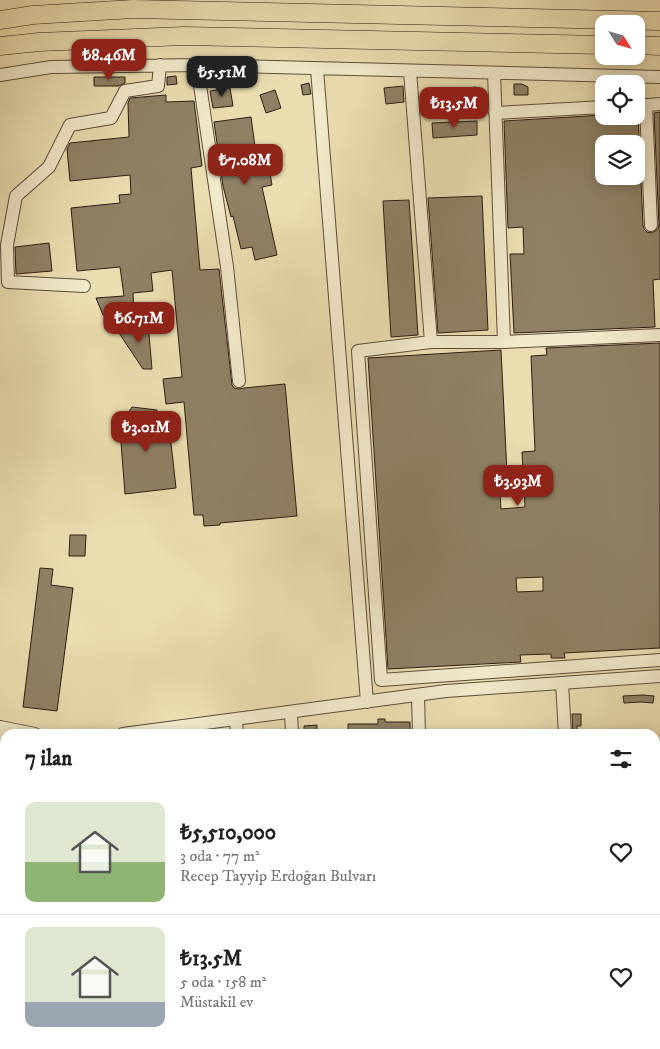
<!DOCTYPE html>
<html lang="tr">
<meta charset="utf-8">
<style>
:root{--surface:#fff;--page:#f2f2f2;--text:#202124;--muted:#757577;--line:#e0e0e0;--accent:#8f2418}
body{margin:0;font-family:"IM FELL DW Pica",serif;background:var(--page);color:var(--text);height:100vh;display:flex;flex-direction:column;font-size:19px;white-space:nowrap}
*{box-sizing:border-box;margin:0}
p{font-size:16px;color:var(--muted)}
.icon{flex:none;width:28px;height:28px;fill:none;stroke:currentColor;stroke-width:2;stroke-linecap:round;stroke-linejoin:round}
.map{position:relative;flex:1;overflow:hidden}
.panel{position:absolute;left:0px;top:729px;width:660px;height:321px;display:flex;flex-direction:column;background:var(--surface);border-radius:15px 15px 0 0;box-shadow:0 2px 12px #0003}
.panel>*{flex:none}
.needle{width:32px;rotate:127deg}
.tools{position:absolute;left:595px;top:15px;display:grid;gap:10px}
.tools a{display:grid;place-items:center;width:50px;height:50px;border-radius:10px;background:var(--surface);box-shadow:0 2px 12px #0003;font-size:25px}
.price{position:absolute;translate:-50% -42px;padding:0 11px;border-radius:10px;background:var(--accent);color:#fff;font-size:16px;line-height:32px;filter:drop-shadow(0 1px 2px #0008)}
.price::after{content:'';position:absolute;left:50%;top:30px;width:15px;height:11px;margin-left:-8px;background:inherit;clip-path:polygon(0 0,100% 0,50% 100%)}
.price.on{background:#222;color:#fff}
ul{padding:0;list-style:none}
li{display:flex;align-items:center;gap:15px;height:125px;padding:0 25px}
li+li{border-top:1px solid var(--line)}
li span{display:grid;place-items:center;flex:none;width:140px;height:100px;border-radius:10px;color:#555}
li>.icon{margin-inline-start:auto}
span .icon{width:60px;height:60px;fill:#fffc;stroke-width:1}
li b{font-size:21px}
h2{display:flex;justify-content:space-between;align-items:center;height:60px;padding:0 25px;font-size:21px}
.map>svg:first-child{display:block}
</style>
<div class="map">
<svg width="660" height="1049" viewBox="0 0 660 1049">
<rect width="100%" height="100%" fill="#eaddaf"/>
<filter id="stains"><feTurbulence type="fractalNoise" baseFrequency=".004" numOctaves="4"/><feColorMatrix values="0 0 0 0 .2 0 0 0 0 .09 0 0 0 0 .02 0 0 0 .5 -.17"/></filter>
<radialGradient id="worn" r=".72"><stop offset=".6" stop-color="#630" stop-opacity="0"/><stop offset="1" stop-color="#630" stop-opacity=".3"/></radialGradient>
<path fill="#8f8165" stroke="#2d1d15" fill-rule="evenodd" d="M176 76 177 84 167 85V77Z
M94 77H125V83L119 86H94Z
M309 83 311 94 303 95 301 85Z
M514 84H522L528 87V95H514Z
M403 86 404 102 386 104 384 88Z
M476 87 477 102 467 103 466 88Z
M230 88 233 106 213 108 210 91Z
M275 90 281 108 266 113 260 95Z
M166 95V102L194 101 202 166 191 168 200 270 219 269 232 385 234 388 239 389 244 388 285 384 297 516 220 523V525L204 526 203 515H194L184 402 166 404 163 379 182 377 172 270 151 273 153 291 133 293 134 314 103 315 96 298 124 296 120 267 77 271 71 208 120 203 119 195 131 194 130 175 70 181 67 149 70 143 129 137 128 103 130 98Z
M660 112V279L653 280 655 327 514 333 510 254H524L523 227 508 228 504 121 604 115V116H636V114H638L643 225 644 229 647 232 652 233 658 229 659 225 654 113ZM604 144H636V176H604Z
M251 117 258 169 269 167 272 185 262 187 277 255 255 260 252 247 241 249 233 216 231 217 223 186 214 122Z
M477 121V135L433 138 432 123Z
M482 196 488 330 438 333 428 198Z
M409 200 418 335 391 337 383 201Z
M49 243 52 271 16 274 15 247Z
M148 323 152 369H143L117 330Z
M660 343V648L564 653 565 658H551V654L520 655 521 662 388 669 368 358 501 350 508 494H500L501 509 525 507 522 452 535 451 531 356 547 355 546 348ZM543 577V591L517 592 516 578Z
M132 407 157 410 156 426 169 425 176 488 125 494 120 430 122 414 128 413Z
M70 535H86L85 556H69Z
M40 568 53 569 51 585 73 588 57 711 23 707Z
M643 695 654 696 653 703 641 702 624 703 623 696Z
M572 714H581V726H577V734H573Z
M378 719H385V722H410V734H348V724H378Z
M317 725V734H304V726Z"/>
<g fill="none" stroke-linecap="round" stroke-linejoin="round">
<g stroke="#5c4d3c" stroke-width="14">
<path id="minor" d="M197 65 227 267 239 381
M317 69 367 702
M410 71 431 342
M494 73 504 342
M0 75 51 67 197 65 660 77
M646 105 651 225
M636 106 660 104
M495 113 604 107
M84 286 8 282 7 245 16 196 49 167 70 125 111 118 125 91 158 86 160 65
M660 335 504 342H431L358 351 381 680 660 660
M562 683 565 734
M418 695 419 734
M291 712 292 734
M236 720 237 734
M0 727 35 734
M1 727 5 771
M123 734 446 691 660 676
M655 756 660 752
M655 825 660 821
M0 933H5
M655 945H660
M25 1045 26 1049
M85 1045 86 1049
M168 1045 197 1048
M304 1045V1049
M497 1049 498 1045
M554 1049 556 1045"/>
</g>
<g stroke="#2d1d15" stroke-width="19">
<path id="highway" d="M0 20 33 15 133 9 660 21
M636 45 660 46
M0 46 39 42 184 36 604 45"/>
</g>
<use href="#minor" stroke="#f1e9cb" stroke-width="12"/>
<use href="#highway" stroke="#eaddaf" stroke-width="18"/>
</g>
<rect width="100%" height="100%" filter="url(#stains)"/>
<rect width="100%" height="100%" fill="url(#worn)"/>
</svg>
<div class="tools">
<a><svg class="needle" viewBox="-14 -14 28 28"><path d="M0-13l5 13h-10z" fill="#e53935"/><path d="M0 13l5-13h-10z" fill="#757577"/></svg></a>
<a><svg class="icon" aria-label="locate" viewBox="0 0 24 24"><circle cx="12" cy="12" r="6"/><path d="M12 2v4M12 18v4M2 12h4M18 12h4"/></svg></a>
<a><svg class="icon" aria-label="layers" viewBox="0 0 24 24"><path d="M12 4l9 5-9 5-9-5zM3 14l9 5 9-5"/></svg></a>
</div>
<b class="price" style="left:109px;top:81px">₺8.46M</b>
<b class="price on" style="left:222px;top:98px">₺5.51M</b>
<b class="price" style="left:454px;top:129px">₺13.5M</b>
<b class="price" style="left:245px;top:186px">₺7.08M</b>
<b class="price" style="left:139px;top:344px">₺6.71M</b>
<b class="price" style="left:146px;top:453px">₺3.01M</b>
<b class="price" style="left:518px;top:507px">₺3.93M</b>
<section class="panel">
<h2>7 ilan<svg class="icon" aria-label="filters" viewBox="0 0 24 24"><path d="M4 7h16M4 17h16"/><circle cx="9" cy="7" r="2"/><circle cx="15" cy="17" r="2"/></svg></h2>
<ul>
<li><span style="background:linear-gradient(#dfe7d0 60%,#8fb573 0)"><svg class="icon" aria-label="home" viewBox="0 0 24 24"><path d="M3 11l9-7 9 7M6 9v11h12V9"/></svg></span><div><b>₺5,510,000</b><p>3 oda · 77 m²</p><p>Recep Tayyip Erdoğan Bulvarı</p></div><svg class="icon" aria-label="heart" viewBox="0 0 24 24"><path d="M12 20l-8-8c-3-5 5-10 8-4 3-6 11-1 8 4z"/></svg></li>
<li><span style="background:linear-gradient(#dfe7d0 75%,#9aa5b1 0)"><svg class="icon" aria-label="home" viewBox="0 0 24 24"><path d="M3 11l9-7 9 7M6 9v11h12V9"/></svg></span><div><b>₺13.5M</b><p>5 oda · 158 m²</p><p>Müstakil ev</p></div><svg class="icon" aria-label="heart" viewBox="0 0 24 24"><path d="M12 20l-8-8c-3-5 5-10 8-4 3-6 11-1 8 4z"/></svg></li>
</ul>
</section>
</div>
